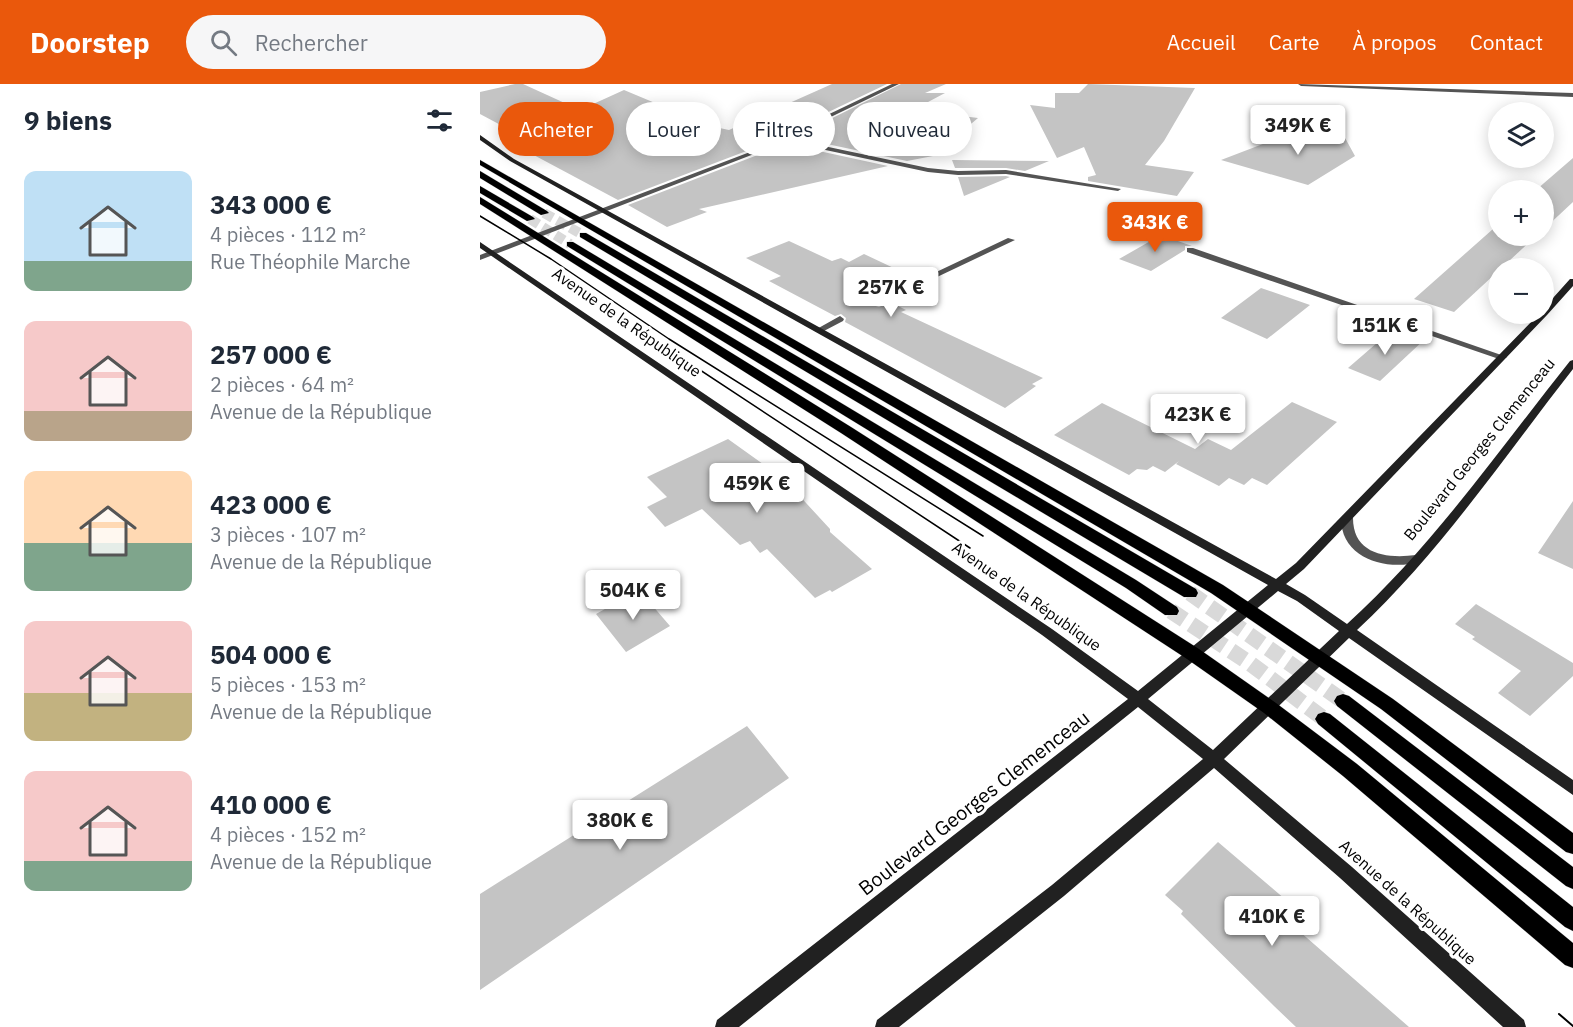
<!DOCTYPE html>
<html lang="fr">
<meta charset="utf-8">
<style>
:root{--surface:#fff;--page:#f6f6f7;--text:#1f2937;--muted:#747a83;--accent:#ea580c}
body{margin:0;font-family:"IBM Plex Sans",sans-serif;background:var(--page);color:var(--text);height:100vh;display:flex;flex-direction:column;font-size:22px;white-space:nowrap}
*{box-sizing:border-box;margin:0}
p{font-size:20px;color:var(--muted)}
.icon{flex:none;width:33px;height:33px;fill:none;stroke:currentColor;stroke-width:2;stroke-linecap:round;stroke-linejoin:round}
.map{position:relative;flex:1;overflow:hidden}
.details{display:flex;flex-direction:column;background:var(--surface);width:480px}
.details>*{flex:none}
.top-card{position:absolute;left:18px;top:18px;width:570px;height:54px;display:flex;gap:12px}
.fabs{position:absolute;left:1008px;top:18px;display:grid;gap:12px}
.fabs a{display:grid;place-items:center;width:66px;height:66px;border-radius:50%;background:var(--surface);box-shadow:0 3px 15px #0003;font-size:30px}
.price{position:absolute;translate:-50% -51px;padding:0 14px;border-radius:6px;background:#fff;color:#222;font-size:20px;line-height:39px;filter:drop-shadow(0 2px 3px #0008)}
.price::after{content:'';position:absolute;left:50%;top:36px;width:18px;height:14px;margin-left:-9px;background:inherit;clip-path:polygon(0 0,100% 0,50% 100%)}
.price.selected{background:var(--accent);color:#fff}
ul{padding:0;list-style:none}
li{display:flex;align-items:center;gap:18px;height:150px;padding:0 24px}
li span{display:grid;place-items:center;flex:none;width:168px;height:120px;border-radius:12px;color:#555}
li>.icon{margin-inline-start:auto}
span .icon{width:72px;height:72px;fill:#fffc;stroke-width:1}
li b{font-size:26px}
h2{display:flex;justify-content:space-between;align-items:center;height:72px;padding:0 24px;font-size:26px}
.pill{padding:0 21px;border-radius:27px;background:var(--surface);box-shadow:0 3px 15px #0003;font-size:21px;line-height:54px}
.pill.selected{background:var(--accent);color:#fff}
header{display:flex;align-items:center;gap:36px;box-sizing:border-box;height:84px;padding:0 30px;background:var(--accent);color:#fff}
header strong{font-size:28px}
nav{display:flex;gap:33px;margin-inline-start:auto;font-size:21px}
.search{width:420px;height:54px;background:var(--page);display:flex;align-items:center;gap:15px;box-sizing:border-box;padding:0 21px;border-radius:33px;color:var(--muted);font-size:22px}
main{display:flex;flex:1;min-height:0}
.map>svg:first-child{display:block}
</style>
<header>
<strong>Doorstep</strong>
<div class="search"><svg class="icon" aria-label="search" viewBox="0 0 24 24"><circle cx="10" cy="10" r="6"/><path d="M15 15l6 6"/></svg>Rechercher</div>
<nav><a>Accueil</a><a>Carte</a><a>À propos</a><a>Contact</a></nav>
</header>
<main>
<section class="details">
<h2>9 biens<svg class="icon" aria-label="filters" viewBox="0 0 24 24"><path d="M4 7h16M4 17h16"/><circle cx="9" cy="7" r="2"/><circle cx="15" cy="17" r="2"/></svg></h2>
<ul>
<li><span style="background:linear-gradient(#bfe0f5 75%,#7fa58c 0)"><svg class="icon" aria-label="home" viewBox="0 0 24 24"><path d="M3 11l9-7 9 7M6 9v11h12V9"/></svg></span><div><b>343 000 €</b><p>4 pièces · 112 m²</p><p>Rue Théophile Marche</p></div></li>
<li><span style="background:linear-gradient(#f6c9c9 75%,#b9a48a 0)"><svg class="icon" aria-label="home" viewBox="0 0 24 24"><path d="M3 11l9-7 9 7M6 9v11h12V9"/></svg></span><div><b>257 000 €</b><p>2 pièces · 64 m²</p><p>Avenue de la République</p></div></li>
<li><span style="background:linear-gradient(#ffd9b3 60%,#7fa58c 0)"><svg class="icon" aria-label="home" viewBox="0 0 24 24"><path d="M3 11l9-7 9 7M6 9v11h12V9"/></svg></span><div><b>423 000 €</b><p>3 pièces · 107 m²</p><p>Avenue de la République</p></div></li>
<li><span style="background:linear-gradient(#f6c9c9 60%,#c2b280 0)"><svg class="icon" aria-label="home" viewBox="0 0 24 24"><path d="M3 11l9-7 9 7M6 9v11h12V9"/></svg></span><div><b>504 000 €</b><p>5 pièces · 153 m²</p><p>Avenue de la République</p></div></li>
<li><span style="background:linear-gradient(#f6c9c9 75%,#7fa58c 0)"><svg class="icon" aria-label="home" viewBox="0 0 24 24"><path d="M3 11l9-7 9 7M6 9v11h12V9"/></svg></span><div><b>410 000 €</b><p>4 pièces · 152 m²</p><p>Avenue de la République</p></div></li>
</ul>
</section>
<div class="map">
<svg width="1093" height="943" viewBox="0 0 1093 943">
<rect width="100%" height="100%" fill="#fff"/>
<path fill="#c4c4c4" d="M35 0H43L100 26 144 6 230 42 249 46 352 0H407L269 66 138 116 50 69 66 65 0 30V8Z
M421 0H466L445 9H465L433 26 498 34 453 72 427 77 314 53Z
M608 0 715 4 684 57 665 81 714 88 697 112 608 97V93L616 91 604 63 577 74 550 21 575 24V9H599Z
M827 43 864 52 875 72 828 101 741 76Z
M302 59 408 82 219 125 227 128 187 143 148 121 275 72Z
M1093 74V118L1064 145V106H1056Z
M472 76 569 77 545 87 526 84H475Z
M526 92 530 93 484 112 478 93Z
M1018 140V152H1056L974 228 934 215 1013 145 1018 146 1015 143Z
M681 151 712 162H705V166L671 187 639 175Z
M309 157 352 177 361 174 369 178 384 170 437 195 390 217 389 220 399 223 410 218 426 226 421 228 563 294 552 300 556 302 525 324 365 238 366 234 361 230 355 232 289 197 301 192 266 174Z
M781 204 830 221 787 255 741 234Z
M905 252 945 255 900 297 868 284Z
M812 318 857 338 787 401 772 394 764 401 749 394 739 402 696 380 699 377 685 388 673 382 667 386 657 385 649 391 574 351 622 319 715 365 728 355 751 366Z
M248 355 318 405 315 407 350 445V448L392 485 352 508 350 506 335 514 287 465 280 469 270 457 260 461 222 425 185 443 167 423 187 413 167 393Z
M1093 417V485L1058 469Z
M159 506 190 542 146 568 116 530Z
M996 520 1093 579V592L1050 632 1018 609 1041 587 992 555 995 553 975 540Z
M267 642 309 694 0 906V810Z
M738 758 813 822 803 833 929 943H816L794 922 701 830 703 827 685 811Z"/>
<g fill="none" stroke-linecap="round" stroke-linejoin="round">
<path stroke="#d9d9d9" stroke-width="10" stroke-dasharray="10 5" stroke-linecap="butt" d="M64 129 103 151
M50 135 90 160"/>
<path stroke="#d9d9d9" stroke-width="16" stroke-dasharray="16 8" stroke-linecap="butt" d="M710 509 863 617
M691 527 771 580 844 635"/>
<g stroke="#dbdbdb" stroke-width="1">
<path id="primary" d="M0 76 743 501 913 615 1093 749V770L1086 768 901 625 731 509 0 81Z
M0 87 67 127 69 129 61 131 0 94Z
M0 102 53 133 55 135 47 137 0 109Z
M0 113 371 343 719 565 796 619 877 680 1093 859V884L1085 881 863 692 784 629 707 575 361 349 0 120Z
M100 149H106L716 505 718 509 716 513H704L100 153Z
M87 158H93L656 496 697 523 699 527 697 531H685L646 504 87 162Z
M863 610 869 612 1093 783V805L1086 802 857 622 854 617 857 612Z
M844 628 850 630 1093 823V847L1085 843 838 640 835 635 838 630Z"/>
</g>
<path fill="#545454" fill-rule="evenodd" d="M301 53 448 84 478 87 526 86 641 105 638 107 526 90 478 91 448 88 299 56V54Z
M528 154 535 156 398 221 391 219Z
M707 164H713L1027 273 1022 276 1019 275 707 168Z
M360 232 364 235 363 237 342 248H336L335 246Z"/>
<path fill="#545454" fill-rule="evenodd" d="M412 0H419L274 70 0 176V171L270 68Z
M818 0 1093 9V13L821 2Z
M867 430 873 434C873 470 906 475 936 471L942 475 940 478C906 487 861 475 861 434Z"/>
<path fill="#212121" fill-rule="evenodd" d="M0 51 34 75 796 495 816 479 1059 230H1064V224L1090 195H1093V202L1067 231 824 485 806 500 825 511 867 540C952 463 1019 366 1090 277L1093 276V285C1024 373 959 470 877 546L1093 696V711L869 554 744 675 872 783 1044 936 1046 943H1023L860 794 734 684 584 812 419 943H395L397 936 572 801 723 675 658 623 259 943H235L237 936 648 615 562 551 0 164V158L572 545 658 607 788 501 30 77 0 56ZM798 507 817 517 859 547 733 666 668 615Z"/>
<use href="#primary" fill="#000" fill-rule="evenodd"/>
<path stroke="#000" stroke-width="1.5" d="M0 132 71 175 189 255 503 452
M173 255 490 464"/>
<path stroke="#000" stroke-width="2" d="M1079 930 1093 942"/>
</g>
<g text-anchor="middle" stroke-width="6" stroke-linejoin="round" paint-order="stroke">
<g font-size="16" fill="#000" stroke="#fff">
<text transform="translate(147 238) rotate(35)" y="6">Avenue de la République</text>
<text transform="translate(999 365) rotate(-51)" y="6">Boulevard Georges Clemenceau</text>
<text transform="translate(547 512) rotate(35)" y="6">Avenue de la République</text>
<text transform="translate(928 818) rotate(42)" y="6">Avenue de la République</text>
</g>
<g font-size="20" fill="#000" stroke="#fff">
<text transform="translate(494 719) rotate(-38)" y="7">Boulevard Georges Clemenceau</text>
</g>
</g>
</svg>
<div class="fabs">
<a><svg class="icon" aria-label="layers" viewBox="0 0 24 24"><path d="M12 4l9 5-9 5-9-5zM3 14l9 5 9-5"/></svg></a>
<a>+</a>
<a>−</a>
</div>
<b class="price" style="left:818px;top:72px">349K €</b>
<b class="price selected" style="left:675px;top:169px">343K €</b>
<b class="price" style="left:411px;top:234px">257K €</b>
<b class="price" style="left:905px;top:272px">151K €</b>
<b class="price" style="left:718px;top:361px">423K €</b>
<b class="price" style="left:277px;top:430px">459K €</b>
<b class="price" style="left:153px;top:537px">504K €</b>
<b class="price" style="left:140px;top:767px">380K €</b>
<b class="price" style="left:792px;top:863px">410K €</b>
<div class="top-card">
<a class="pill selected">Acheter</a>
<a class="pill">Louer</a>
<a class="pill">Filtres</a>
<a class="pill">Nouveau</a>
</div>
</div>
</main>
